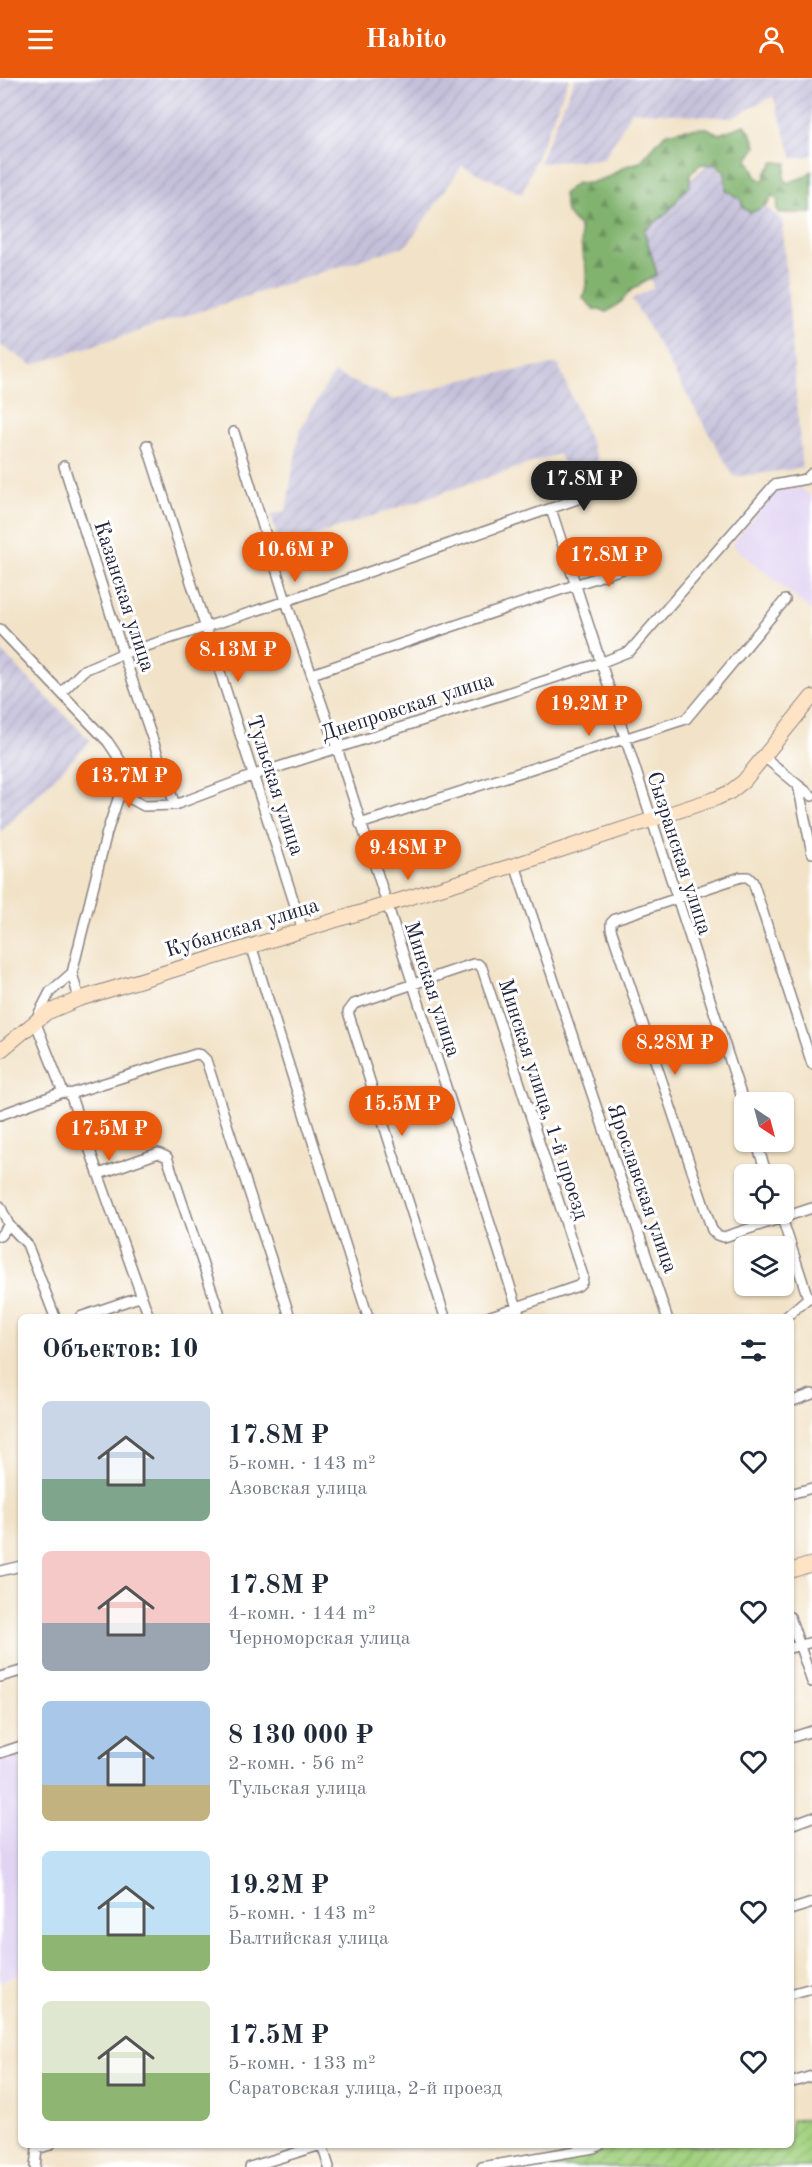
<!DOCTYPE html>
<html lang="ru">
<meta charset="utf-8">
<style>
:root{--surface:#fff;--page:#f2f2f3;--text:#1f2937;--muted:#747a83;--accent:#ea580c}
body{margin:0;font-family:"Old Standard TT",serif;background:var(--page);color:var(--text);height:100vh;display:flex;flex-direction:column;font-size:22px;white-space:nowrap}
*{box-sizing:border-box;margin:0}
p{font-size:20px;color:var(--muted)}
.icon{flex:none;width:33px;height:33px;fill:none;stroke:currentColor;stroke-width:2;stroke-linecap:round;stroke-linejoin:round}
.map{position:relative;flex:1;overflow:hidden}
.details{position:absolute;left:18px;top:1236px;width:776px;height:834px;display:flex;flex-direction:column;background:var(--surface);border-radius:9px;box-shadow:0 2px 4px #0004}
.details>*{flex:none}
.needle{width:39px;rotate:144deg}
.controls{position:absolute;left:734px;top:1014px;display:grid;gap:12px}
.controls a{display:grid;place-items:center;width:60px;height:60px;border-radius:9px;background:var(--surface);box-shadow:0 2px 4px #0004;font-size:30px}
.price{position:absolute;translate:-50% -51px;padding:0 14px;border-radius:21px;background:var(--accent);color:#fff;font-size:20px;line-height:39px;filter:drop-shadow(0 2px 3px #0008)}
.price::after{content:'';position:absolute;left:50%;top:36px;width:18px;height:14px;margin-left:-9px;background:inherit;clip-path:polygon(0 0,100% 0,50% 100%)}
.price.on{background:#222;color:#fff}
ul{padding:0;list-style:none}
li{display:flex;align-items:center;gap:18px;height:150px;padding:0 24px}
li span{display:grid;place-items:center;flex:none;width:168px;height:120px;border-radius:9px;color:#555}
li>.icon{margin-inline-start:auto}
span .icon{width:72px;height:72px;fill:#fffc;stroke-width:1}
li b{font-size:26px}
h2{display:flex;justify-content:space-between;align-items:center;height:72px;padding:0 24px;font-size:26px}
header{display:flex;justify-content:space-between;align-items:center;height:78px;padding:0 24px;background:var(--accent);color:#fff;font-size:27px;font-weight:600}
.map>svg:first-child{display:block}
</style>
<header><svg class="icon" aria-label="menu" viewBox="0 0 24 24"><path d="M4 6h16M4 12h16M4 18h16"/></svg>Habito<svg class="icon" aria-label="person" viewBox="0 0 24 24"><circle cx="12" cy="8" r="4"/><path d="M4 21q1-7 8-7t8 7"/></svg></header>
<div class="map">
<svg width="812" height="2089" viewBox="0 0 812 2089">
<defs>
<pattern id="industrial-furrows" width="10" height="10" patternUnits="userSpaceOnUse" patternTransform="scale(1.5)"><rect width="10" height="10" fill="#c5c0da"/><path d="M-1 1l2-2M0 10L10 0M9 11l2-2" fill="none" stroke="#a9a5bc"/></pattern>
<pattern id="forest-firs" width="22" height="20" patternUnits="userSpaceOnUse" patternTransform="scale(1.5)"><rect width="22" height="20" fill="#81b36e"/><path d="M5 1l3.5 6h-7zM16 11l3.5 6h-7z" fill="#69915c"/></pattern>
<pattern id="garden-furrows" width="10" height="10" patternUnits="userSpaceOnUse" patternTransform="scale(1.5)"><rect width="10" height="10" fill="#a2d17f"/><path d="M-1 1l2-2M0 10L10 0M9 11l2-2" fill="none" stroke="#8bb36f"/></pattern>
</defs>
<rect width="100%" height="100%" fill="#fff"/>
<filter id="ink" filterUnits="userSpaceOnUse"><feTurbulence type="fractalNoise" baseFrequency=".0167" numOctaves="2"/><feDisplacementMap in="SourceGraphic" scale="12" xChannelSelector="R" yChannelSelector="G"/><feConvolveMatrix kernelMatrix="1 2 1 2 8 2 1 2 1" color-interpolation-filters="sRGB"/></filter>
<filter id="wash" filterUnits="userSpaceOnUse"><feTurbulence type="fractalNoise" baseFrequency=".008" numOctaves="4" result="noise"/><feDisplacementMap in="SourceGraphic" scale="24" xChannelSelector="R" yChannelSelector="G"/><feGaussianBlur stdDeviation="1.35" result="paint"/><feColorMatrix in="noise" values="0 0 0 0 0 0 0 0 0 0 0 0 0 0 0 0 0 1.4 0 .05"/><feComposite in="paint" operator="in"/></filter>
<g filter="url(#wash)">
<rect width="100%" height="100%" fill="#f2e3c8"/>
<path fill="#e1d4f3" d="M802 410 812 420V533L732 467 775 413Z
M21 1673V1896L0 1904V1680Z"/>
<path fill="url(#industrial-furrows)" d="M0 0H569L522 116 462 88 407 167 32 287 0 267Z
M575 0H812V77L793 81 773 18 732 40 632 33 604 81 539 85Z
M710 84 782 142 802 390 734 399 632 221 653 210 641 149Z
M558 286 608 406 583 417 558 376 280 469 271 437 286 432 300 351 334 295 395 322 459 302Z
M0 572 91 663 0 755Z"/>
<path fill="url(#forest-firs)" stroke="#526a54" stroke-width="1.5" d="M745 47 752 57 756 69 748 81 756 98 763 104 766 94 774 84 787 85 784 99 787 105 804 99 812 93V135H780L777 131 778 122 772 117 768 126 751 135 743 130 741 122 726 112 725 94 717 87 701 86 690 95V108C681 115 677 122 671 130 663 140 654 145 644 152L657 196 631 212 621 224 607 234 594 231 583 220 586 208V190L582 174 580 150 566 134 563 116 576 105H590L608 99 626 88 640 84 665 56 684 51 707 50 719 56Z"/>
<path fill="url(#garden-furrows)" stroke="#627a5d" stroke-width="1.5" d="M812 2041V2089H513L634 2067H790L791 2042Z"/>
</g>
<g filter="url(#ink)">
<g fill="none" stroke-linecap="round" stroke-linejoin="round">
<g stroke="#8a8282" stroke-width="12">
<path id="street" d="M234 354 286 523 337 670 520 1239
M147 367 303 852
M64 388 123 575 175 727
M551 431 744 1026
M0 551 108 664 120 682V715L107 754 72 895 50 914 35 943 63 1014 70 1016 149 1239
M312 596 634 487
M62 614 84 592 119 577 286 523 609 410
M763 678 798 707 812 775
M798 707 812 718
M120 715 144 728 175 727 254 697 600 585 630 573 774 407 806 401 812 395
M360 746 686 641 785 522
M515 787 667 1239
M251 867 368 1239
M72 895 79 921
M812 986 753 804 748 799H741L615 841 611 845V851L712 1152 717 1157 724 1159 812 1130
M70 1016 196 976 201 977 206 982 290 1239
M0 1037 63 1014
M756 1064 767 1096
M99 1096 158 1075 167 1079 219 1234 217 1239
M0 1128 9 1147 27 1166 55 1239
M781 1137 808 1220
M0 1158 9 1147
M80 1239 142 1218
M445 1239 348 934 354 926 473 886H478L482 890 583 1198 582 1204 578 1208 488 1239
M786 1239 808 1220H812
M790 1324 812 1316
M790 1416 812 1410
M0 1493 21 1488
M790 1539 812 1604
M790 1570 812 1564
M0 1599 21 1593
M790 1660 812 1653
M0 1675 21 1668
M790 1747 812 1739
M790 1832 812 1825
M790 1916 812 1910
M790 2005 812 1998
M322 2067 329 2089
M35 2089 37 2071 50 2067
M250 2089 321 2067
M482 2089 594 2070 600 2067"/>
</g>
<g stroke="#8a8282" stroke-width="16">
<path id="secondary" d="M0 973 46 935 79 921 515 787 717 720 730 714 744 703 812 619
M790 1493 812 1486"/>
</g>
<use href="#street" stroke="#fff" stroke-width="9"/>
<use href="#secondary" stroke="#fee4c5" stroke-width="14"/>
</g>
</g>
<g text-anchor="middle" stroke-width="6" stroke-linejoin="round" paint-order="stroke">
<g font-size="21" fill="#22223b" stroke="#fff">
<text transform="translate(125 518) rotate(72)" y="7">Казанская улица</text>
<text transform="translate(407 628) rotate(-18)" y="7">Днепровская улица</text>
<text transform="translate(276 707) rotate(72)" y="7">Тульская улица</text>
<text transform="translate(680 775) rotate(72)" y="7">Сызранская улица</text>
<text transform="translate(242 849) rotate(-17)" y="7">Кубанская улица</text>
<text transform="translate(433 911) rotate(72)" y="7">Минская улица</text>
<text transform="translate(544 1021) rotate(72)" y="7">Минская улица, 1-й проезд</text>
<text transform="translate(643 1110) rotate(71)" y="7">Ярославская улица</text>
</g>
</g>
</svg>
<div class="controls">
<a><svg class="needle" viewBox="-14 -14 28 28"><path d="M0-13l5 13h-10z" fill="#e53935"/><path d="M0 13l5-13h-10z" fill="#747a83"/></svg></a>
<a><svg class="icon" aria-label="locate" viewBox="0 0 24 24"><circle cx="12" cy="12" r="6"/><path d="M12 2v4M12 18v4M2 12h4M18 12h4"/></svg></a>
<a><svg class="icon" aria-label="layers" viewBox="0 0 24 24"><path d="M12 4l9 5-9 5-9-5zM3 14l9 5 9-5"/></svg></a>
</div>
<b class="price on" style="left:584px;top:434px">17.8M ₽</b>
<b class="price" style="left:295px;top:505px">10.6M ₽</b>
<b class="price" style="left:609px;top:510px">17.8M ₽</b>
<b class="price" style="left:238px;top:605px">8.13M ₽</b>
<b class="price" style="left:589px;top:659px">19.2M ₽</b>
<b class="price" style="left:129px;top:731px">13.7M ₽</b>
<b class="price" style="left:408px;top:803px">9.48M ₽</b>
<b class="price" style="left:675px;top:998px">8.28M ₽</b>
<b class="price" style="left:402px;top:1059px">15.5M ₽</b>
<b class="price" style="left:109px;top:1084px">17.5M ₽</b>
<section class="details">
<h2>Объектов: 10<svg class="icon" aria-label="filters" viewBox="0 0 24 24"><path d="M4 7h16M4 17h16"/><circle cx="9" cy="7" r="2"/><circle cx="15" cy="17" r="2"/></svg></h2>
<ul>
<li><span style="background:linear-gradient(#c9d6e8 65%,#7fa58c 0)"><svg class="icon" aria-label="home" viewBox="0 0 24 24"><path d="M3 11l9-7 9 7M6 9v11h12V9"/></svg></span><div><b>17.8M ₽</b><p>5-комн. · 143 m²</p><p>Азовская улица</p></div><svg class="icon" aria-label="heart" viewBox="0 0 24 24"><path d="M12 20l-8-8c-3-5 5-10 8-4 3-6 11-1 8 4z"/></svg></li>
<li><span style="background:linear-gradient(#f6c9c9 60%,#9aa5b1 0)"><svg class="icon" aria-label="home" viewBox="0 0 24 24"><path d="M3 11l9-7 9 7M6 9v11h12V9"/></svg></span><div><b>17.8M ₽</b><p>4-комн. · 144 m²</p><p>Черноморская улица</p></div><svg class="icon" aria-label="heart" viewBox="0 0 24 24"><path d="M12 20l-8-8c-3-5 5-10 8-4 3-6 11-1 8 4z"/></svg></li>
<li><span style="background:linear-gradient(#a9c7e8 70%,#c2b280 0)"><svg class="icon" aria-label="home" viewBox="0 0 24 24"><path d="M3 11l9-7 9 7M6 9v11h12V9"/></svg></span><div><b>8 130 000 ₽</b><p>2-комн. · 56 m²</p><p>Тульская улица</p></div><svg class="icon" aria-label="heart" viewBox="0 0 24 24"><path d="M12 20l-8-8c-3-5 5-10 8-4 3-6 11-1 8 4z"/></svg></li>
<li><span style="background:linear-gradient(#bfe0f5 70%,#8fb573 0)"><svg class="icon" aria-label="home" viewBox="0 0 24 24"><path d="M3 11l9-7 9 7M6 9v11h12V9"/></svg></span><div><b>19.2M ₽</b><p>5-комн. · 143 m²</p><p>Балтийская улица</p></div><svg class="icon" aria-label="heart" viewBox="0 0 24 24"><path d="M12 20l-8-8c-3-5 5-10 8-4 3-6 11-1 8 4z"/></svg></li>
<li><span style="background:linear-gradient(#dfe7d0 60%,#8fb573 0)"><svg class="icon" aria-label="home" viewBox="0 0 24 24"><path d="M3 11l9-7 9 7M6 9v11h12V9"/></svg></span><div><b>17.5M ₽</b><p>5-комн. · 133 m²</p><p>Саратовская улица, 2-й проезд</p></div><svg class="icon" aria-label="heart" viewBox="0 0 24 24"><path d="M12 20l-8-8c-3-5 5-10 8-4 3-6 11-1 8 4z"/></svg></li>
</ul>
</section>
</div>
